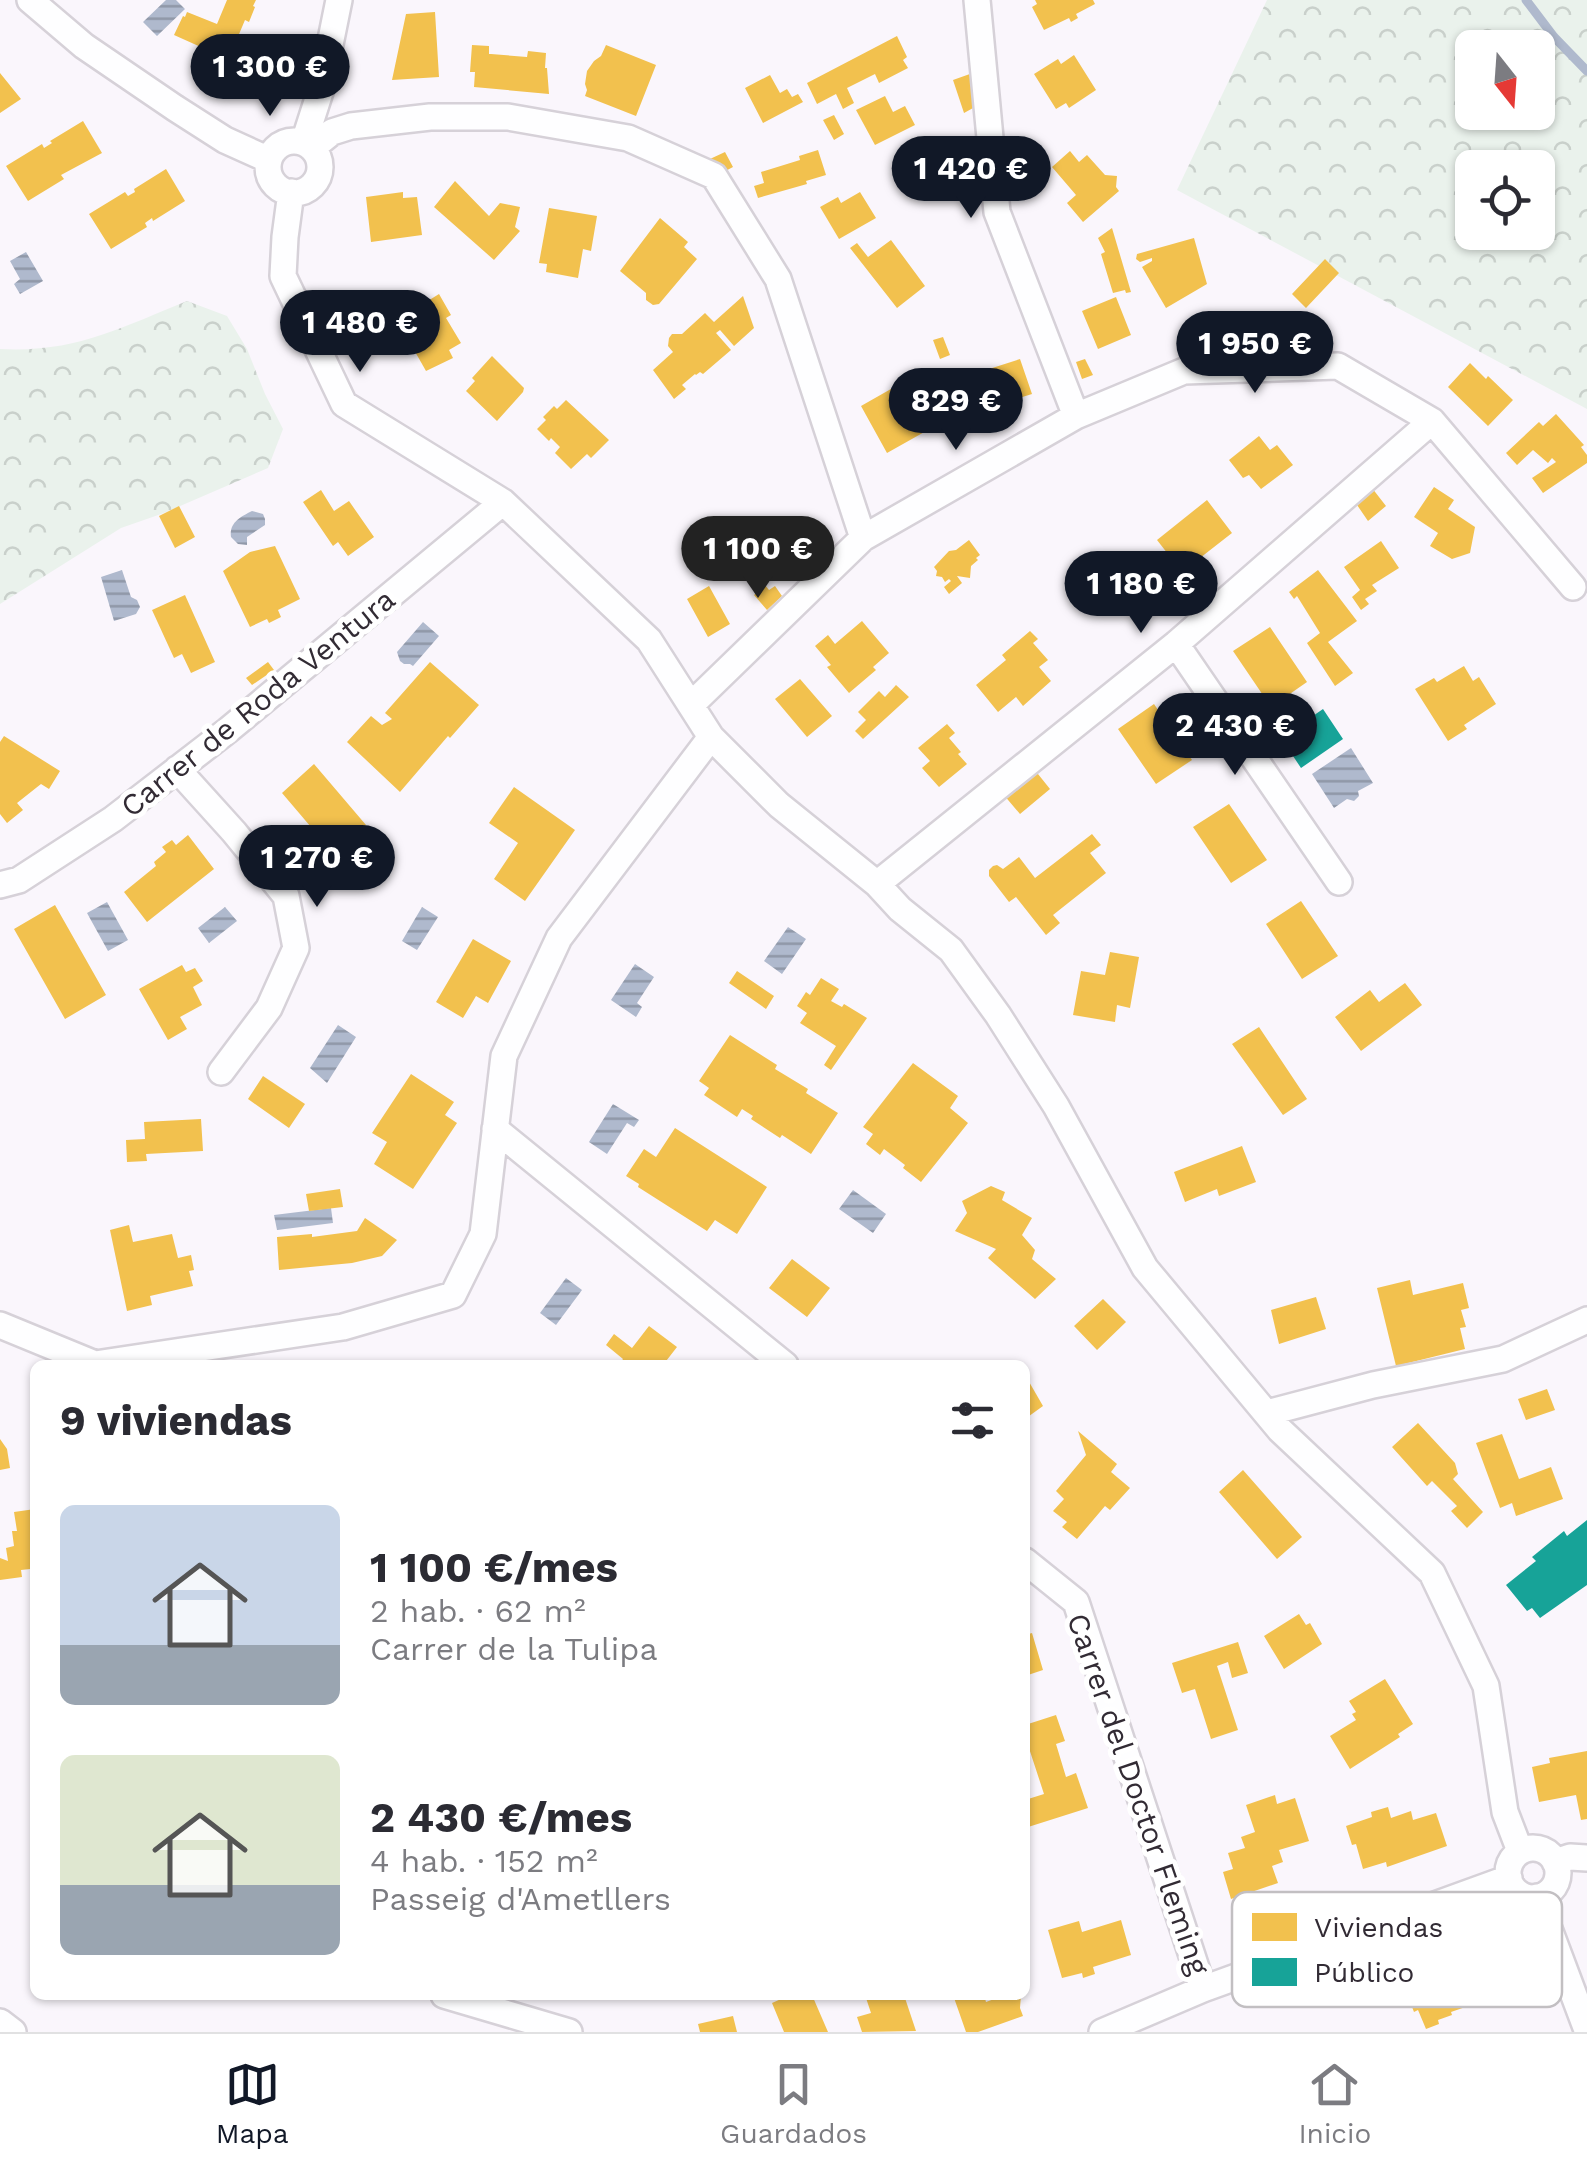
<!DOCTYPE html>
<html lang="es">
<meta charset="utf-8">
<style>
:root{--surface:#fff;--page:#f2f2f3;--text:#2b2b33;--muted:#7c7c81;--line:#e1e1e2;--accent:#111827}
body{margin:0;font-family:"Work Sans",sans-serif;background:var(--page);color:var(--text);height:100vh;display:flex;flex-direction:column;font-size:38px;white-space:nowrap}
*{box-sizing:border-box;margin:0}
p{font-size:32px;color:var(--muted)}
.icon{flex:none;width:55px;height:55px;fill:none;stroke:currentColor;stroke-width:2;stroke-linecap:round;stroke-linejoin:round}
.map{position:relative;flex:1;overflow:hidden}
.panel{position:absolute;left:30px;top:1360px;width:1000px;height:640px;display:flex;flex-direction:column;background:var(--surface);border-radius:15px;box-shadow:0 2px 8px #0004}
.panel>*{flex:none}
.needle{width:65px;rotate:163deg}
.fabs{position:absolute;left:1455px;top:30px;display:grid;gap:20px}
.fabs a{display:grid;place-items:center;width:100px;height:100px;border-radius:15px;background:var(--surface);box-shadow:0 2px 8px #0004;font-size:50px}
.price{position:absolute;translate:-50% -85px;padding:0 22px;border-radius:35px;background:var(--accent);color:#fff;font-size:32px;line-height:65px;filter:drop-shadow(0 2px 5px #0008)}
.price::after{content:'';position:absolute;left:50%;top:60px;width:30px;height:22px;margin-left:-15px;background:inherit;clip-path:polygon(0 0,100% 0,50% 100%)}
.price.on{background:#222;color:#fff}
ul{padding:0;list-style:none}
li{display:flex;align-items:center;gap:30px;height:250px;padding:0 30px}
li span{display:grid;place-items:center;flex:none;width:280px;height:200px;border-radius:15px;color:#555}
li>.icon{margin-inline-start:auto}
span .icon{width:120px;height:120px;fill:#fffc;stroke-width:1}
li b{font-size:42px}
h2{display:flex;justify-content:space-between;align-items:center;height:120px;padding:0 30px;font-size:42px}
.tab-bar{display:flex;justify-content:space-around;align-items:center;height:140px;border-top:2px solid var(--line);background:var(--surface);font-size:28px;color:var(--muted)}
.tab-bar a{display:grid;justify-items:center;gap:5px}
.tab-bar .on{color:var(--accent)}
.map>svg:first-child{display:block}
</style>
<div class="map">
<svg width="1587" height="2032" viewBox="0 0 1587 2032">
<defs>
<pattern id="forest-crowns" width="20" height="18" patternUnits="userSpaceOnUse" patternTransform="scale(2.5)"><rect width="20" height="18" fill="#eaf2ec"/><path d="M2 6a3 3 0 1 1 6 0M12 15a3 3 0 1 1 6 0" fill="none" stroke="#c9d0cb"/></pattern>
<pattern id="water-rules" width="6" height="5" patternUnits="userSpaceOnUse" patternTransform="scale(2.5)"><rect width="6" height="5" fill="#afb9cd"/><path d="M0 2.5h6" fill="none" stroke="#8f97a7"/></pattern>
</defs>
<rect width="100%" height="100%" fill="#faf6fc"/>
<path fill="url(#forest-crowns)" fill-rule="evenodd" d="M1267 0H1587V409L1177 190ZM1472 48H1538V112H1472ZM1472 168H1538V232H1472Z
M187 301 227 316 247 349 265 394 283 429 268 468 164 513 121 528 0 604V349C75 353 120 328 187 301Z"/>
<path fill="url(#water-rules)" d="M166 0H176L185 9 157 36 143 22Z
M26 252 43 281 20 294 14 284 20 279 10 261Z
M252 511 263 514 265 519V525L247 537V545L238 544 231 537C229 523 240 517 252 511Z
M122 570 131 597 137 600 140 607 136 614 114 621 101 577Z
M423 622 439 636 413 666 410 664H404L400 661 397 652Z
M1351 748 1373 783 1358 791 1359 796 1354 801 1347 799 1334 808 1312 774Z
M107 902 128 940 108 951 87 913Z
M225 907 237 921 209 943 198 928Z
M422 907 438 917 417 950 402 941Z
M788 927 806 939 782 974 764 961Z
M635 964 654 977 637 1003 642 1007 636 1017 611 1000Z
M338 1025 356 1037 327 1083 310 1068Z
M613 1104 639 1120 634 1127 627 1123 607 1154 589 1142Z
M853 1190 886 1214 873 1233 839 1209Z
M331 1208 333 1223 277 1230 274 1215Z
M566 1278 582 1290 556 1325 540 1313Z"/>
<path fill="#f2c14e" d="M227 0H256L253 6 255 7 249 22 245 20 234 46 238 47 232 61 174 35 183 16 185 17 187 12 217 24Z
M1035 0H1093L1095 4 1076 14 1078 18 1071 22 1069 18 1044 30 1032 7 1037 4Z
M435 12 439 77 392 80 406 14Z
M897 36 907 57 903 60 908 68 879 83 875 74 847 88 854 103 843 109 836 94 817 104 807 83Z
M472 45 489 46V54H491L527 57 528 51 546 53 545 68H547L549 94 474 87 475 72H470Z
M606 45 656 65 636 116 585 96 587 90 585 84 587 71 594 61 601 56Z
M1074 55 1096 90 1069 108 1066 103 1056 109 1034 74 1058 59 1061 64Z
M981 70 984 102 964 113 953 80Z
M0 73 21 99 0 113Z
M770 75 780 93 787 89 792 97 798 94 803 102 763 123 745 88Z
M885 96 893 112 905 106 915 125 875 145 856 110Z
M834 115 844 134 834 140 823 120Z
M83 121 102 153 61 175 64 179 28 201 6 166 42 144 44 148 52 143 50 141Z
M818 150 826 175 806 181 807 184 758 198 754 186 764 183 761 172 800 160 799 156Z
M1070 151 1079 162 1087 155 1105 175 1117 176 1116 187 1119 191 1083 222 1067 203 1076 195 1052 167Z
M725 152 733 167 716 176 697 165Z
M166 169 185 201 153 221 152 218 145 223 147 227 111 249 89 214 125 192 128 196 135 192 134 189Z
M455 181 489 216 500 203 520 207 515 227 520 231 494 260 434 207Z
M403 192V198L417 197 422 235 371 242 366 197Z
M860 192 876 218 839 239 820 207 838 197 841 203Z
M549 208 597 216 591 251 583 249 578 278 546 272 547 264 539 263Z
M660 218 688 242 684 247 697 259 659 304 653 305 646 300V293L620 271Z
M1112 228 1131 292 1126 293 1125 290 1113 293 1101 254 1105 252 1098 238Z
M1194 238 1207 284 1166 308 1142 267 1152 261V258L1140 262 1136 259 1137 254Z
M891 240 925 286 897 308 850 248 857 243 868 257Z
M1325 259 1339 273 1306 308 1292 294Z
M415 291 423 304 439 294 451 315 446 318 461 343 449 350 453 358 426 371 389 306Z
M743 296 754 328 734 346 720 330 716 333 731 350 703 374 700 372 696 375 695 374 682 385 686 389 674 399 653 370 673 352 668 346 669 338 672 334H682L705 313 714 322Z
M1116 297 1131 335 1098 349 1082 311Z
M943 337 950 355 940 359 933 340Z
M492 356 524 388 523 392 497 421 466 391 475 381 472 378Z
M1020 359 1032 394 997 405 986 370Z
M1085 359 1093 375 1082 379 1076 362Z
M1470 363 1486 379 1488 376 1513 400 1488 426 1448 387Z
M905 381 922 411 925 409 935 426 887 453 861 406Z
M566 400 609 440 591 458 587 454 571 469 555 453 560 447 551 438 549 441 537 429 546 420 543 417 554 406 557 409Z
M1556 414 1584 445 1581 447 1587 455V463L1543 493 1532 478 1556 462 1552 458 1548 463 1533 450 1517 465 1506 453 1539 422 1543 426Z
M1259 436 1270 450 1277 445 1293 465 1261 489 1249 475 1243 478 1229 460Z
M1434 487 1454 500 1448 509 1475 527 1470 553 1452 559 1430 546 1438 533 1414 517Z
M1372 488 1386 506 1368 521 1355 502Z
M321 490 334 511 349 501 374 537 348 556 338 542 333 546 303 502Z
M1207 500 1232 533 1182 572 1157 540Z
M179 506 195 537 175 548 159 516Z
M969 540 980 555 976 558 978 560 971 566 970 578 957 576 962 583 949 594 944 587 951 581 949 579 945 582 942 577 936 576 937 571 934 567 949 551 956 550Z
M1381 541 1399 568 1372 585 1377 591 1365 599 1369 604 1361 610 1352 597 1360 590 1344 567Z
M275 546 300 599 278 610 281 617 269 623 267 619 250 627 223 571 250 552Z
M1318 570 1357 621 1328 642 1353 673 1335 686 1307 643 1320 633 1297 596 1294 599 1289 592Z
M765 585 769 590 775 586 782 596 767 610 754 595Z
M709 586 730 624 708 637 687 599Z
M185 595 215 662 191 673 182 654 174 658 152 610Z
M862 621 889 653 873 667 876 670 849 693 827 667 831 665 815 646 828 635 835 644Z
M1270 627 1307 682 1271 707 1233 651Z
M1030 631 1038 639 1033 643 1048 660 1039 667 1051 681 1023 706 1016 697 998 712 976 685 1006 660 1002 655Z
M268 662 274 670 252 685 246 678Z
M430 662 479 705 450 738 448 736 400 792 347 742 371 716 382 725 392 719 385 713Z
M1464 666 1473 681 1479 677 1496 704 1464 725 1467 729 1448 741 1415 689 1434 678 1437 682Z
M800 679 832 716 807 737 775 699Z
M896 685 909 697 863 739 855 731 866 720 858 712 879 691 885 697Z
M1154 704 1192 760 1156 784 1118 729Z
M947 724 955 733 949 738 961 752 958 754 967 764 939 787 922 768 930 761 918 748Z
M4 736 60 771 49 789 41 784 17 803 23 810 7 823 0 814V742Z
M314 764 366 825 353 836 369 856 337 884 308 851 322 840 282 793Z
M1034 769 1050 789 1020 814 1003 794Z
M514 787 575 830 525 901 494 879 518 843 489 823Z
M1229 804 1267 860 1231 883 1193 827Z
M1092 834 1101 845 1090 853 1106 873 1053 915 1060 923 1046 935 1016 897 1009 902 989 876V870L993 866 997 865 1003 869 1019 857 1035 878Z
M188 835 214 869 147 922 124 892 156 866 154 862 166 852 162 847 172 840 176 845Z
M1301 901 1338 956 1302 979 1266 924Z
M55 905 106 995 65 1019 14 929Z
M473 939 511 961 488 1003 476 996 463 1018 436 1002Z
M1110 952 1139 957 1130 1008 1117 1005 1115 1022 1073 1015 1081 971 1105 975Z
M182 965 186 972 195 968 203 981 193 987 202 1005 180 1017 187 1029 168 1040 139 989Z
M737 971 774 996 766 1009 729 983Z
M821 978 839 989 831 1001 842 1007 844 1004 867 1018 831 1070 824 1065 836 1046 800 1023 807 1013 797 1006 806 992 810 995Z
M1405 983 1422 1005 1361 1051 1335 1017 1370 990 1379 1002Z
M1259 1027 1307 1099 1283 1115 1232 1044Z
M730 1035 777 1065 775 1069 808 1089 806 1093 838 1113 811 1154 782 1135 780 1138 751 1119 753 1116 742 1109 737 1117 704 1095 709 1088 699 1081Z
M913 1063 958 1096 950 1108 968 1123 921 1182 903 1168 905 1165 884 1149 880 1155 866 1144 873 1134 863 1127Z
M411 1074 454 1102 445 1115 457 1123 413 1189 374 1164 387 1142 372 1133Z
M263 1076 305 1104 289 1128 248 1099Z
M201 1119 203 1151 146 1154 147 1161 127 1162 126 1140 145 1139 144 1122Z
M675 1128 767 1187 737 1234 715 1220 707 1231 638 1187 639 1184 626 1176 644 1149 656 1157Z
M1242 1146 1256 1182 1219 1196 1217 1189 1185 1202 1174 1172Z
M991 1186 1005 1192 1002 1200 1032 1218 1022 1235 1035 1250 1032 1259 1056 1279 1035 1299 988 1258 996 1249 955 1231 967 1213 962 1201Z
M340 1189 343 1207 309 1211 306 1194Z
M365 1218 397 1240 382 1256 352 1263 279 1270 277 1237 312 1234V1237L357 1231Z
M129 1225 133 1242 172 1234 178 1258 191 1255 194 1270 189 1271 193 1286 150 1296 152 1305 127 1311 110 1230Z
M792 1259 830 1288 807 1317 769 1288Z
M1410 1280 1413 1295 1463 1283 1469 1308 1461 1310 1466 1327 1460 1328 1465 1349 1396 1366 1377 1288Z
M1316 1297 1326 1329 1279 1344 1271 1310Z
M1103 1299 1126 1322 1097 1350 1074 1326Z
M649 1326 677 1347 663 1365H619L623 1359 606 1345 614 1334 632 1348Z
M1028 1380 1043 1406 1025 1419V1382Z
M1547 1389 1555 1410 1526 1420 1518 1399Z
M1418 1423 1455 1463 1458 1474 1453 1479 1483 1512 1467 1528 1451 1511 1457 1506 1432 1481 1427 1486 1392 1447Z
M1078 1431 1117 1464 1111 1472 1130 1488 1110 1510 1105 1506 1077 1539 1062 1527 1067 1522 1053 1511 1064 1499 1056 1491 1086 1455Z
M1502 1434 1519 1479 1551 1467 1563 1499 1516 1516 1512 1503 1500 1508 1476 1443Z
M0 1439 7 1449 10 1468 0 1470Z
M1243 1470 1302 1537 1277 1559 1219 1492Z
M35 1509V1575H31L30 1569 21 1570 22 1577 0 1580V1558L8 1561 6 1548 14 1546 12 1531H17L14 1512Z
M1299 1614 1306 1625 1310 1623 1322 1644 1284 1669 1264 1636Z
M1032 1633 1043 1670 1025 1676V1635Z
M1238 1642 1248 1673 1232 1678 1228 1662 1217 1666 1238 1730 1211 1739 1195 1689 1182 1693 1172 1663Z
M1385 1679 1413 1724 1398 1734 1400 1737 1350 1769 1330 1736 1356 1720 1352 1714 1356 1712 1349 1701Z
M1056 1715 1065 1741 1056 1744 1066 1777 1076 1773 1088 1808 1025 1828V1800L1044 1794 1025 1736V1725Z
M1587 1751V1819L1581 1820 1576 1795 1539 1802 1532 1767 1550 1763 1549 1758Z
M1275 1795 1277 1804 1295 1798 1309 1841 1279 1850 1283 1862 1272 1866 1278 1883 1231 1899 1223 1872 1233 1869 1228 1853 1245 1848 1241 1837 1255 1832 1246 1805Z
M1388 1807 1391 1818 1411 1811 1413 1820 1436 1813 1447 1846 1387 1867 1386 1862 1363 1869 1356 1844 1352 1845 1346 1826 1372 1817 1371 1812Z
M1121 1920 1131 1955 1093 1967 1095 1974 1083 1978 1082 1973 1062 1978 1048 1930 1079 1921 1082 1932Z
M1459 1970 1465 1985 1469 1983 1477 2003 1451 2012 1452 2015 1438 2020 1439 2024 1426 2029 1418 2010 1414 2012 1405 1989Z
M790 1995H812L828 2032H784L772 2003Z
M865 1995H904L916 2031 862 2032 857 2017 871 2013Z
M953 1995H984L986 2002 1005 1995H1021L1020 2008 1023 2016 978 2032H966Z
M733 2016 737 2032H700L698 2024Z"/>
<path fill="#17a398" d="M1323 709 1343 739 1301 768 1281 738Z
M1587 1520V1585L1540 1618 1532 1608 1527 1611 1506 1585 1536 1561 1532 1557 1564 1531 1567 1536Z"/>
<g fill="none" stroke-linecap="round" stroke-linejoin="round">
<path stroke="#afb9cd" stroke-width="9" d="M1526 0 1554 37 1587 71"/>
<g stroke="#d6d1d8" stroke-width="30">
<path id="street" d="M30 0 84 46 175 108 225 140 269 160
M977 0 997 212 1076 416
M268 167a26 26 0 1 1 52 0a26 26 0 1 1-52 0Z
M304 142 321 89 339 0
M312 148 332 132 351 126 430 117H508L628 138 714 176 778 279 863 538
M291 192 285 237 283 276 344 404 503 502 649 640 711 737 779 805 877 884 900 909 951 950 998 1015 1056 1106 1145 1268 1280 1430 1432 1573 1486 1686 1505 1812 1520 1851
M1176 644 1339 882
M692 704 863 538 1076 416 1184 371 1338 366 1432 421 1573 587
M177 769 234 832 286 896 296 948 269 1008 221 1072
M877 884 1176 644 1432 421
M0 885 19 880 113 819 227 731 503 502
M495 1129 785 1365
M0 1325 95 1364 343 1327 453 1295 483 1234 504 1056 559 938 711 737
M1267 1413 1373 1385 1503 1359 1587 1320
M1025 1561 1076 1602 1203 1989
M1508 1873a25 25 0 1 1 50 0a25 25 0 1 1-50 0Z
M1555 1862 1570 1857 1587 1858
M1537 1897 1587 2030
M444 1995 569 2032
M0 2022 13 2032
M1102 2032 1203 1989 1509 1878"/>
</g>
<use href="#street" stroke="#fefeff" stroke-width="25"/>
</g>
<g text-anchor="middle" stroke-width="10" stroke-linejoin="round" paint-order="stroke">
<g font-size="30" fill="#322b34" stroke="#fff">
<text transform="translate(258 703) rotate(-39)" y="10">Carrer de Roda Ventura</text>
<text transform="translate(1138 1794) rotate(71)" y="10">Carrer del Doctor Fleming</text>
</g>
</g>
<rect x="1232" y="1892" width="330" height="115" rx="15" fill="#fff" stroke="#c2bfc2" stroke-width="2.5"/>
<rect x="1252" y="1913" width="45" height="28" fill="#f2c14e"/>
<rect x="1252" y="1958" width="45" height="28" fill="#17a398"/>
<g font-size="28" fill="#322b34">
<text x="1314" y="1937">Viviendas</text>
<text x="1314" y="1982">Público</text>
</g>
</svg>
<div class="fabs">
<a><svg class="needle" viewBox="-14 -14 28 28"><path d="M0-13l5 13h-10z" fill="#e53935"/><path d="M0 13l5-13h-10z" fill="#7c7c81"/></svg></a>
<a><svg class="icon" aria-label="locate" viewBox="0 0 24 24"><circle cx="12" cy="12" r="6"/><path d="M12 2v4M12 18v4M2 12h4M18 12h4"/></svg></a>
</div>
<b class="price" style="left:270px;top:119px">1 300 €</b>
<b class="price" style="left:971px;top:221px">1 420 €</b>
<b class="price" style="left:360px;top:375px">1 480 €</b>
<b class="price" style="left:1255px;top:396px">1 950 €</b>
<b class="price" style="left:956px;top:453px">829 €</b>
<b class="price on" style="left:758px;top:601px">1 100 €</b>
<b class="price" style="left:1141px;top:636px">1 180 €</b>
<b class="price" style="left:1235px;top:778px">2 430 €</b>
<b class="price" style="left:317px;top:910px">1 270 €</b>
<section class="panel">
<h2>9 viviendas<svg class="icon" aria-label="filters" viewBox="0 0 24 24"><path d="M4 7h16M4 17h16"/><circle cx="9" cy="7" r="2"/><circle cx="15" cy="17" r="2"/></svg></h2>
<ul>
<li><span style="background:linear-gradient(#c9d6e8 70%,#9aa5b1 0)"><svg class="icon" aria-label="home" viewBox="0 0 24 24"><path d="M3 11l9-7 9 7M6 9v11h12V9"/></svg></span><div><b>1 100 €/mes</b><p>2 hab. · 62 m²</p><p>Carrer de la Tulipa</p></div></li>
<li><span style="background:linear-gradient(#dfe7d0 65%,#9aa5b1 0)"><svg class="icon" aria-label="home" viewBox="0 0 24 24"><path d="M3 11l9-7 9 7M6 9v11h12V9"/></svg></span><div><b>2 430 €/mes</b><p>4 hab. · 152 m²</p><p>Passeig d'Ametllers</p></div></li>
</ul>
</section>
</div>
<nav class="tab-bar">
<a class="on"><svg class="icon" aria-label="map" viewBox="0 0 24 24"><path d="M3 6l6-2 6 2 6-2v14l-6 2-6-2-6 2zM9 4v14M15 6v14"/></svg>Mapa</a>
<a><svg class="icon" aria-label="saved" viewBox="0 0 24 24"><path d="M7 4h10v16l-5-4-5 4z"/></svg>Guardados</a>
<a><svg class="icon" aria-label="home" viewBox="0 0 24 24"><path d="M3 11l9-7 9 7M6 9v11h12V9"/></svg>Inicio</a>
</nav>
